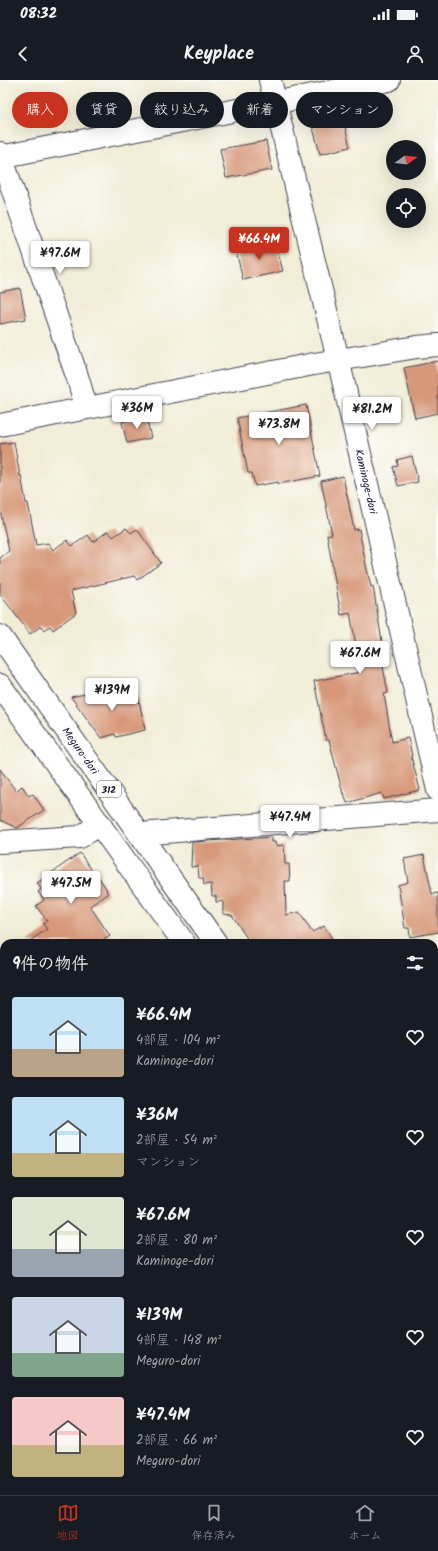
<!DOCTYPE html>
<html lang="ja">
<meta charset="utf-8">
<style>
:root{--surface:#171b24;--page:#20242c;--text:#f1f3f6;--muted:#9ea1a6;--line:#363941;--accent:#c8321e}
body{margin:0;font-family:Kalam,"Klee One",sans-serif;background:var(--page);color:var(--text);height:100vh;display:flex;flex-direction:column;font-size:15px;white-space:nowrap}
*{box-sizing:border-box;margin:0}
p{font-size:13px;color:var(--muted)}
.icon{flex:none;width:22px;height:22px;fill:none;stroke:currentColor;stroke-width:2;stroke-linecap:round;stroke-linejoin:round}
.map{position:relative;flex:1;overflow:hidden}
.panel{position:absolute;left:0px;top:859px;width:438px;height:556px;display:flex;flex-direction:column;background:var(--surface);border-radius:12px 12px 0 0;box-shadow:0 4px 16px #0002}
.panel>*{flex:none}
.hud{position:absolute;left:12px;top:12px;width:414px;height:36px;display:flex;gap:8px}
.needle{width:26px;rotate:75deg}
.fabs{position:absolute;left:386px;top:60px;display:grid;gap:8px}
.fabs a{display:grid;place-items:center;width:40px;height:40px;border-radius:50%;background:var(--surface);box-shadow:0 4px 16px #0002;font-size:20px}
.price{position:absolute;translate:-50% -34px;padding:0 9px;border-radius:4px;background:#fff;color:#222;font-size:13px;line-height:26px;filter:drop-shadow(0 1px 2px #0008)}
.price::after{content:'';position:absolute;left:50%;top:24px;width:12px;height:9px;margin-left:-6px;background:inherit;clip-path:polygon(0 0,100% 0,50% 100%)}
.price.selected{background:var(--accent);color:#fff}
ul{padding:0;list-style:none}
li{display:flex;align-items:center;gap:12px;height:100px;padding:0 12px}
li span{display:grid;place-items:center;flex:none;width:112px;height:80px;border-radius:4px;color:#555}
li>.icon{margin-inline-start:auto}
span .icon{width:48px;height:48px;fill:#fffc;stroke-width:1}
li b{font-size:17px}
h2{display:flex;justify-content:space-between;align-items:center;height:48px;padding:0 12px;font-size:17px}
.tag{padding:0 14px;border-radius:18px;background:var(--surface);box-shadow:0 4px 16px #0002;font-size:14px;line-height:36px}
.tag.selected{background:var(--accent);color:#fff}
.status{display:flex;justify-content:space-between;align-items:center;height:28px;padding:0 20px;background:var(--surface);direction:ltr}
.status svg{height:11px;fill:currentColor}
header{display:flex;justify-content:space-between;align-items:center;height:52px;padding:0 12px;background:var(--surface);font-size:18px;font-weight:600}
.tabs{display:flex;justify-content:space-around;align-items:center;height:56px;border-top:1px solid var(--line);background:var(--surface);font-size:11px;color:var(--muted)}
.tabs a{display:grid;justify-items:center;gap:2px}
.tabs .selected{color:var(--accent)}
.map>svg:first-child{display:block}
</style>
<div class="status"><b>08:32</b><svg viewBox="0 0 49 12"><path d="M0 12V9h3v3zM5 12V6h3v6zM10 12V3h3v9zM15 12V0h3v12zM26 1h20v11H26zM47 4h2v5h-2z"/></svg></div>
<header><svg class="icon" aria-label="back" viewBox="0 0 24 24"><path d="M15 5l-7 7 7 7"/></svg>Keyplace<svg class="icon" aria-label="person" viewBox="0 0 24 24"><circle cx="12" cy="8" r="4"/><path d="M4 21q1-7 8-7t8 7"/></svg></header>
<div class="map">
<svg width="438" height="1415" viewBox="0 0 438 1415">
<rect width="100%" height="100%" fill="#fdfcf7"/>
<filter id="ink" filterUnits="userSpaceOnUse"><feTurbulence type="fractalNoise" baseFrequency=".025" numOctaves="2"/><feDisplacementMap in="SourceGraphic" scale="8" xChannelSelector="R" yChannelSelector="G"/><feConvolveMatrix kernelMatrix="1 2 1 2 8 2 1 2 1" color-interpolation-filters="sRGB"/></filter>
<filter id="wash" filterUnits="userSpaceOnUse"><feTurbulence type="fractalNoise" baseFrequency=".012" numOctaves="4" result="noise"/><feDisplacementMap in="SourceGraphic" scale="16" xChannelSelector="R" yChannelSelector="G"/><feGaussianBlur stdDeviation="0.9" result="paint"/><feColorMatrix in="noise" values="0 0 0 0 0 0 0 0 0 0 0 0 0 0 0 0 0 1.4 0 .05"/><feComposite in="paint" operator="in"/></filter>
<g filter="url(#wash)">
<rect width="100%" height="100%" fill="#f1edd7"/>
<path fill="#f7d1c9" d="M434 1266 438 1271V1399H434Z"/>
<g id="blocks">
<path fill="#d79879" d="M339 23 350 67 320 74 308 29Z
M266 61 272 90 226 98 220 69Z
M275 162 283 191 243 200 236 171Z
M20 208 26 239 0 244V212Z
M438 281V333L415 338 404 288Z
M306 325 320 396 278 404V402L255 406 252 393H248L237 338Z
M146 336 151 358 127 363 122 342Z
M14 362 20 396 21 395 26 423H28L36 465 48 463 53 470 67 460 72 466 88 455 93 462 108 451 113 457 126 448 131 453 137 449 161 483 137 500 134 496 71 511 76 533 53 550 50 546 44 550 41 546 30 554 0 514V478L9 471 0 430V364Z
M412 376 418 402 398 406 393 387 398 386 397 380Z
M343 396 354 450 359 449 366 485 371 507 373 506 385 580 382 581 388 613 384 614 392 662 408 658 412 676H411L420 710 384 719 382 713 347 723 344 713 343 714 329 660H326L314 601 361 592 350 533 341 535 327 455 332 454 321 401Z
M121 606 124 618 138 615 145 650 116 657 115 654 101 658 71 617Z
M0 689 16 711 22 706 29 716 33 714 44 730 17 748 0 740Z
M272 757V762H275L276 766 284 765 285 784H289L290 801H285L286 835 299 832 312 852 324 846 335 863H250L232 835 223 834V821L216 822V816H212L211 804 204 805 203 798H199L198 786 191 787 192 762Z
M80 773 96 797 98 796 107 810H106L108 814 90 826 110 856 99 863H27L47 849 43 844 47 841 36 826 44 820 38 812 41 809 37 803Z
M424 775 432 814 438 813V852L410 857 409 848H405L398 805 408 802 404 779Z"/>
</g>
</g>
<g filter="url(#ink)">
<use href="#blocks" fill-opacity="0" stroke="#414052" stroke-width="1"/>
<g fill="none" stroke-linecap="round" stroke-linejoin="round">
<g stroke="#414052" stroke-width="24">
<g id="minor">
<path id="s1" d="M270 0 342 296 438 710"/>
<path d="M0 73 79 302 86 328"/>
<path d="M0 77 389 0"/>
<path d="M0 345 314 284 417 267 438 265"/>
<path d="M140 754 438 730"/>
<path d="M0 762 80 757 100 744"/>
<path d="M0 1106 4 1105"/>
<path d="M434 1408H438"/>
<path d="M290 1411 291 1415"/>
<path d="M387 1415 416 1411"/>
</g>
</g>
<g stroke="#414052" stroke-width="24">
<g id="major">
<path id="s2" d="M0 556 216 863"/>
<path d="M0 605 184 863"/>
<path d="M434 1173 438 1179"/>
<path d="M434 1225 438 1231"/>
</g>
</g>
<use href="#minor" stroke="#fff" stroke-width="22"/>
<use href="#major" stroke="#fff" stroke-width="22"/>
</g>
</g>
<g text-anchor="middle" stroke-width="3" stroke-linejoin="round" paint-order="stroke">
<rect fill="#fdfcf7" stroke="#646373" stroke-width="1" x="97" y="701" width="24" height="16" rx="3"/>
<g font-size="10" font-weight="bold" fill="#22223b">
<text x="109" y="713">312</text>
</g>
<g font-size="11" fill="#22223b" stroke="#fdfcf7">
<text dy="4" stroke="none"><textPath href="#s1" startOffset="413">Kaminoge-dori</textPath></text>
<text dy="4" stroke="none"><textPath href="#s2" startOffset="140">Meguro-dori</textPath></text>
</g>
</g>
</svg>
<div class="fabs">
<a><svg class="needle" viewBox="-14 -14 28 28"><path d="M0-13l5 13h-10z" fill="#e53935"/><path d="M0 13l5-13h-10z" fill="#9ea1a6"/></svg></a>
<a><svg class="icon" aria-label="locate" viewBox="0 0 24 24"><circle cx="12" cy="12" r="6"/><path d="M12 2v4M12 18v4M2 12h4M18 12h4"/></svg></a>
</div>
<b class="price selected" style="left:259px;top:181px">¥66.4M</b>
<b class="price" style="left:60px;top:195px">¥97.6M</b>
<b class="price" style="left:137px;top:350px">¥36M</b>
<b class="price" style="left:372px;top:351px">¥81.2M</b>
<b class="price" style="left:279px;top:366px">¥73.8M</b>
<b class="price" style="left:360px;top:595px">¥67.6M</b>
<b class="price" style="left:112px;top:632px">¥139M</b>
<b class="price" style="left:290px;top:759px">¥47.4M</b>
<b class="price" style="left:71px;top:825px">¥47.5M</b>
<div class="hud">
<a class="tag selected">購入</a>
<a class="tag">賃貸</a>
<a class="tag">絞り込み</a>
<a class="tag">新着</a>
<a class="tag">マンション</a>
</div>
<section class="panel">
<h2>9件の物件<svg class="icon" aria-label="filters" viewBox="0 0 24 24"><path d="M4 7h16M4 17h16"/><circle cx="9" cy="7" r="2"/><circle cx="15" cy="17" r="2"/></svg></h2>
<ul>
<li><span style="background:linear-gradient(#bfe0f5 65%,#b9a48a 0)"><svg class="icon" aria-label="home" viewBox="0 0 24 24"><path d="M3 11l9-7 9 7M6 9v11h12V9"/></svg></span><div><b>¥66.4M</b><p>4部屋 · 104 m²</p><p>Kaminoge-dori</p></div><svg class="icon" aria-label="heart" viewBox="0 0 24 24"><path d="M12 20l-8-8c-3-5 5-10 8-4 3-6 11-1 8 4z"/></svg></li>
<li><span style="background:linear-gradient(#bfe0f5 70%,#c2b280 0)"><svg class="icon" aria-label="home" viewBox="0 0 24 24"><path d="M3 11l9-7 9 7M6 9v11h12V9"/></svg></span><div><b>¥36M</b><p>2部屋 · 54 m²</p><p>マンション</p></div><svg class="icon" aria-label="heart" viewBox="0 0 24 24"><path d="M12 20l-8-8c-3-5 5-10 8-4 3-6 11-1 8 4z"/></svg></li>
<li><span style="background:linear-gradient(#dfe7d0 65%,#9aa5b1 0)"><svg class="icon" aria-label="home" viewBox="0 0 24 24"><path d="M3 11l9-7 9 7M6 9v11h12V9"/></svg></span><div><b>¥67.6M</b><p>2部屋 · 80 m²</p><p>Kaminoge-dori</p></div><svg class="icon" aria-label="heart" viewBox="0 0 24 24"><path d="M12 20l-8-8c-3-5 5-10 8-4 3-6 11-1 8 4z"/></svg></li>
<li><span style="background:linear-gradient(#c9d6e8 70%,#7fa58c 0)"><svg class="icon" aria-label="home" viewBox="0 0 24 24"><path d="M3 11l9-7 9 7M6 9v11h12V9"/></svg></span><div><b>¥139M</b><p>4部屋 · 148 m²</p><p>Meguro-dori</p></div><svg class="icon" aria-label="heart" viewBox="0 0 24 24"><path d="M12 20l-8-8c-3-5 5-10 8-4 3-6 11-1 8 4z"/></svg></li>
<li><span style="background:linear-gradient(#f6c9c9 60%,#c2b280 0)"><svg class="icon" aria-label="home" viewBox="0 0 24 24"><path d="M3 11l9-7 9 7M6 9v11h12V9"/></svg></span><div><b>¥47.4M</b><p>2部屋 · 66 m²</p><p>Meguro-dori</p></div><svg class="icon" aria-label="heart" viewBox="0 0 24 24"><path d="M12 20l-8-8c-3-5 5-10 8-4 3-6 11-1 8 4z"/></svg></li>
</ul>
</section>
</div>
<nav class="tabs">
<a class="selected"><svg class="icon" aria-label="map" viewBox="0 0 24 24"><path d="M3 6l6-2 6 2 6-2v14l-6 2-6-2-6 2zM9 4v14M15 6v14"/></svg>地図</a>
<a><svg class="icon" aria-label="saved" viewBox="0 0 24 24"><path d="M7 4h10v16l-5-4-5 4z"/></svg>保存済み</a>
<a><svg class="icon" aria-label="home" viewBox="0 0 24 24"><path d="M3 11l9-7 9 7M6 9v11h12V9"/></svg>ホーム</a>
</nav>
